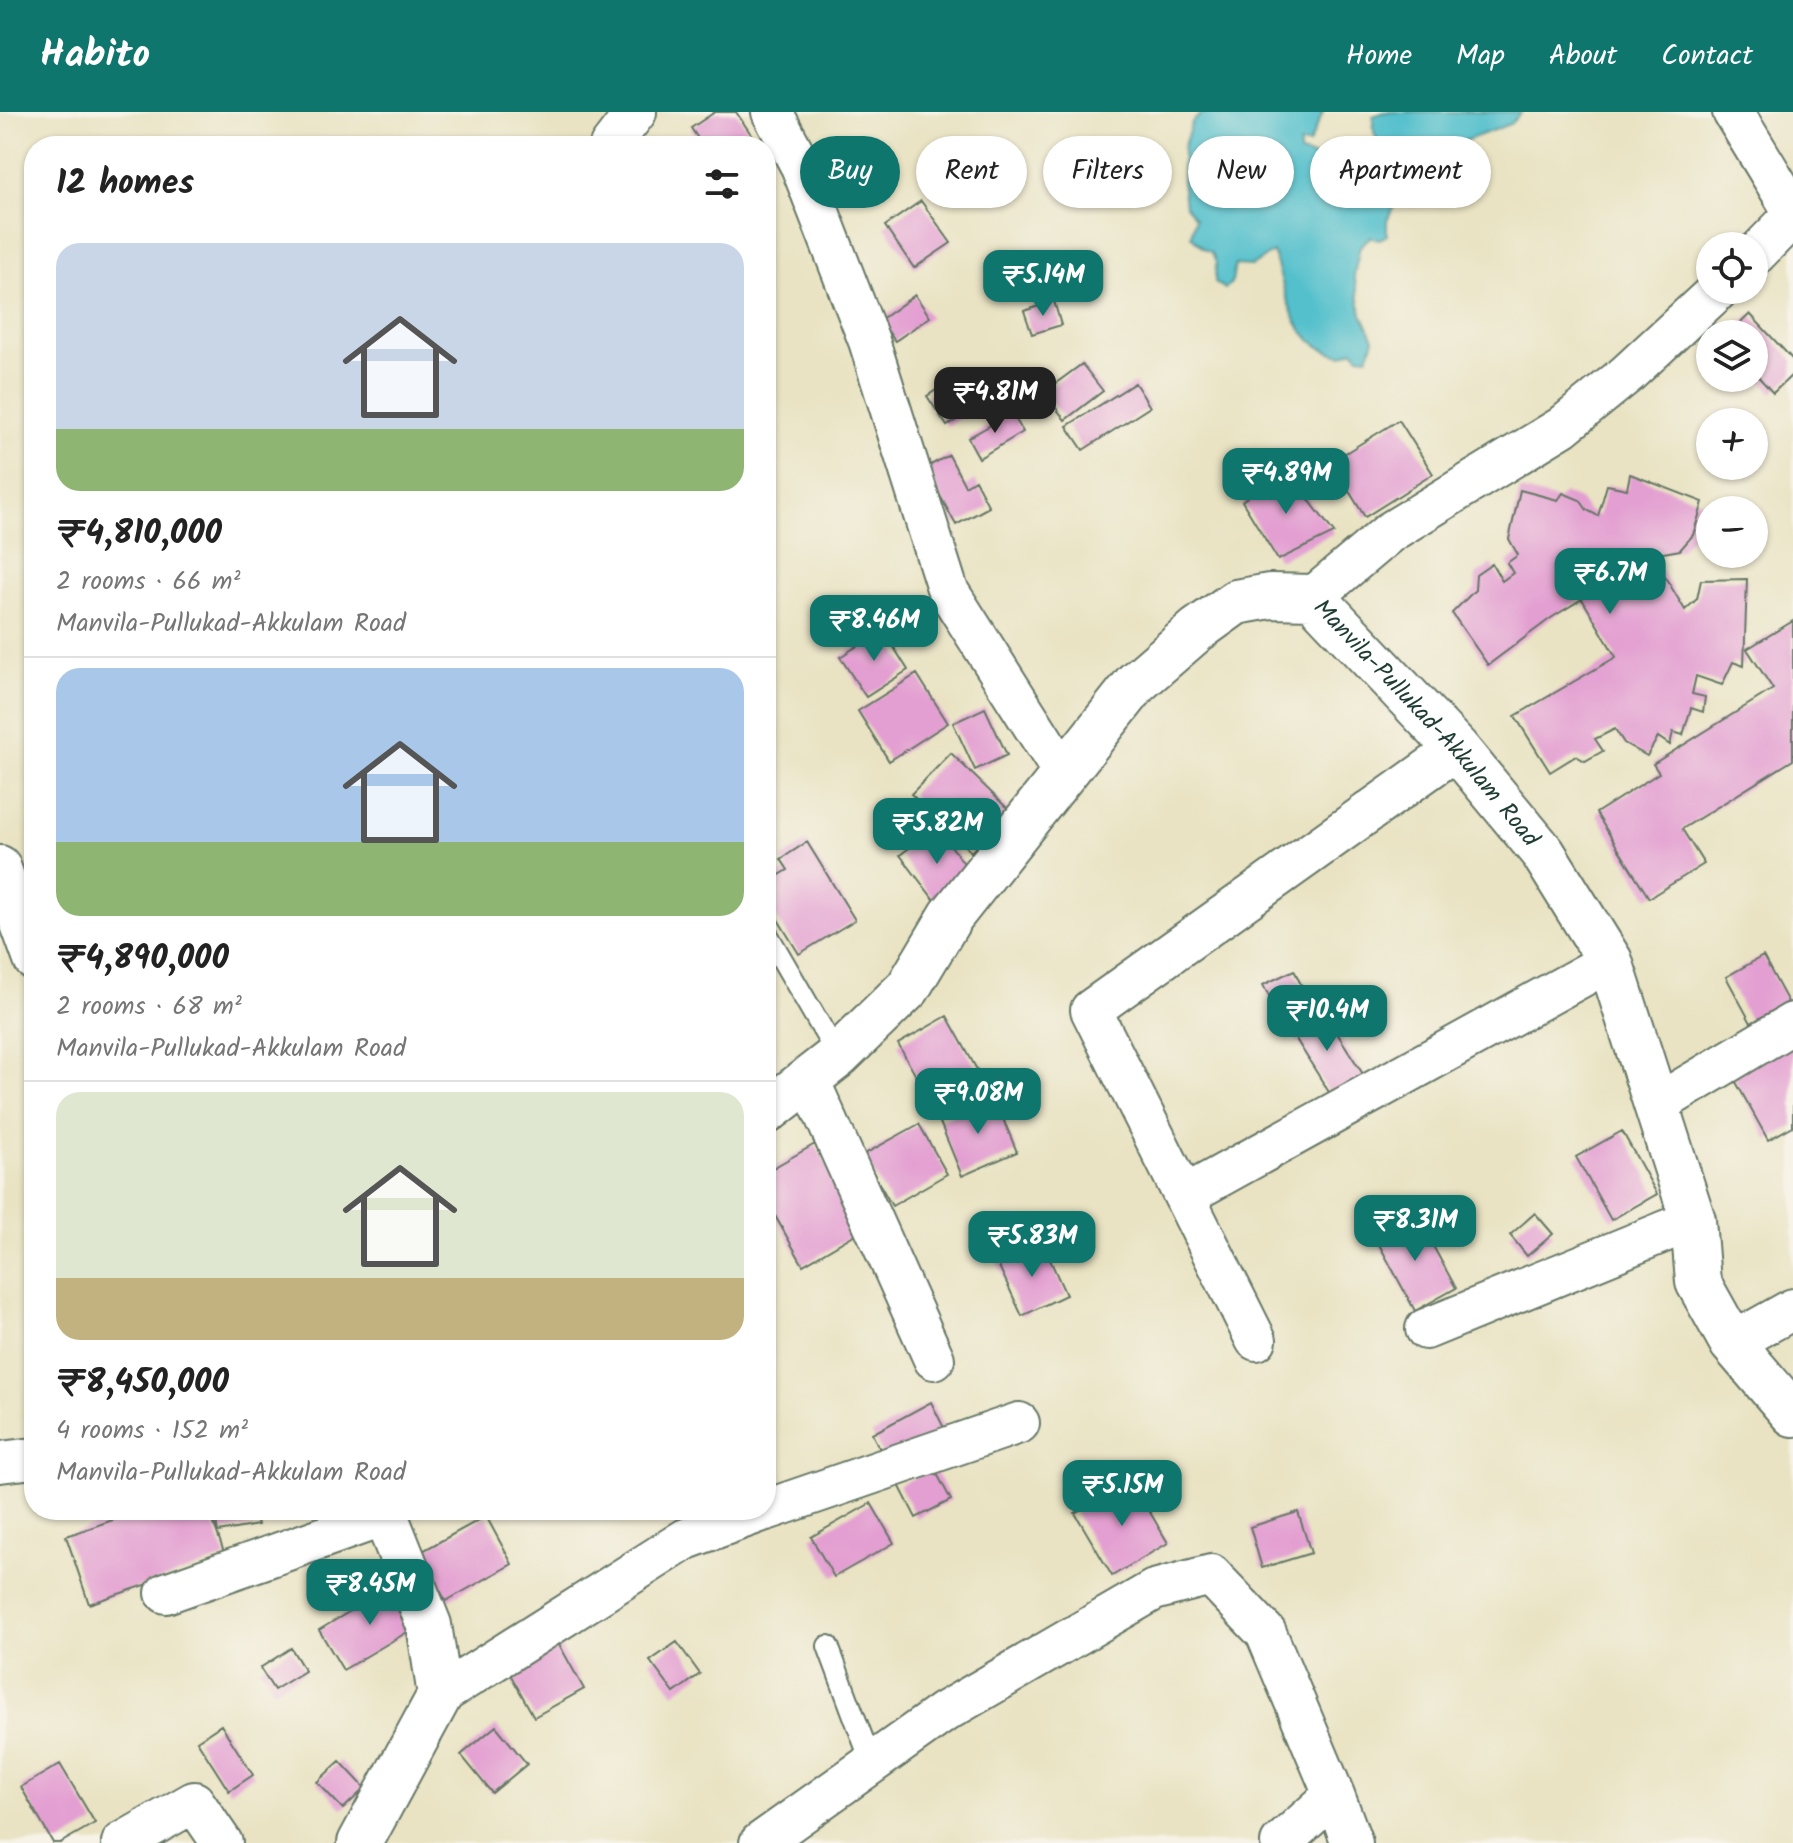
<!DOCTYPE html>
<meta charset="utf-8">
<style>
:root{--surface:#fff;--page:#f2f2f2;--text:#222;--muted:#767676;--line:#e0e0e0;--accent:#0f766e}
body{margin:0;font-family:Kalam,sans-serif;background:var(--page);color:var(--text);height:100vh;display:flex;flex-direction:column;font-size:30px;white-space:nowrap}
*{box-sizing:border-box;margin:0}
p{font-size:26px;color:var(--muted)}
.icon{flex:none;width:44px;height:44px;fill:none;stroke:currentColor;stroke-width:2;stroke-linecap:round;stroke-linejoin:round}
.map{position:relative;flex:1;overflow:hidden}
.drawer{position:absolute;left:24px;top:24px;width:752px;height:1384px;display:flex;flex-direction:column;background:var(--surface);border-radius:32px;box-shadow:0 2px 6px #0004}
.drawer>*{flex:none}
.guide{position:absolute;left:800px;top:24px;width:760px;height:72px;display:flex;gap:16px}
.buttons{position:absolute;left:1696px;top:120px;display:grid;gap:16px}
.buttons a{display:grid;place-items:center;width:72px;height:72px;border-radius:50%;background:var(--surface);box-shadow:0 2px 6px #0004;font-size:40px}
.price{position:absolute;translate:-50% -68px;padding:0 18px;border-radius:16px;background:var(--accent);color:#fff;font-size:26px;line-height:52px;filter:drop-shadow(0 2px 4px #0008)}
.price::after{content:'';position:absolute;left:50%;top:48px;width:24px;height:18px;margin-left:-12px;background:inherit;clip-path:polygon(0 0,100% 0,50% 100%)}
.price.active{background:#222;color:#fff}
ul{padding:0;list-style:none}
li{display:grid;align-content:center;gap:16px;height:424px;padding:0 32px}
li+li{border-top:2px solid var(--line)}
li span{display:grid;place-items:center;height:248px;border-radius:24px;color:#555}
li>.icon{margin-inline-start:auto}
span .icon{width:144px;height:144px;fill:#fffc;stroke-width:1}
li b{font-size:34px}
h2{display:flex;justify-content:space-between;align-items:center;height:96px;padding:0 32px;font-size:34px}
.chip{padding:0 28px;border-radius:36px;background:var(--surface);box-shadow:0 2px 6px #0004;font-size:28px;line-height:72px}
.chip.active{background:var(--accent);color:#fff}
header{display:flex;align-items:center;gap:48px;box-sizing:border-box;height:112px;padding:0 40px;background:var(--accent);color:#fff}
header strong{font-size:38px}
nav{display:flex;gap:44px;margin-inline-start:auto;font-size:28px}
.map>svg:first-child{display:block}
</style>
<header>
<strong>Habito</strong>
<nav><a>Home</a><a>Map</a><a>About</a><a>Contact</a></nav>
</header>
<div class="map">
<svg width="1793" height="1731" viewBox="0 0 1793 1731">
<rect width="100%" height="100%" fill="#f7f3e8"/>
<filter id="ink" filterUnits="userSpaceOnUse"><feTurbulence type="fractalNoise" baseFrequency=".0125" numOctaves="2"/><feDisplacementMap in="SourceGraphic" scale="16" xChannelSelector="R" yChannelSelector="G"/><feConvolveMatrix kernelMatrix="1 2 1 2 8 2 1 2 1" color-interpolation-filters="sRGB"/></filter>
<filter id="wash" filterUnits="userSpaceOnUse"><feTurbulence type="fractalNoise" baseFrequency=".006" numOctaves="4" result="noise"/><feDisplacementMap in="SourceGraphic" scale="32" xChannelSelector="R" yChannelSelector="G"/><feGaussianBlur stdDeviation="1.8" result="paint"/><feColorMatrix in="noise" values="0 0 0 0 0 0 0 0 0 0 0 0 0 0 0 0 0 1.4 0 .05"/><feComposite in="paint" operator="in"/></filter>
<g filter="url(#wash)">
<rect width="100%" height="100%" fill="#e9e3c3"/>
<path fill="#53c0cc" stroke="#397e80" stroke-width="2" d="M1204 0H1323L1309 32H1300V41L1323 47 1351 40 1373 44 1379 36 1373 15V4L1385 0H1522L1510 12 1454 33 1428 46 1413 59 1404 72 1387 109V123L1380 127 1370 125 1360 134 1354 163 1362 202 1374 227 1368 245 1359 244 1353 238 1342 243C1290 233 1287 181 1273 140L1252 154 1235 153 1232 170 1225 177 1215 170 1216 151 1212 141 1203 136 1191 124 1195 106 1185 94 1182 68 1183 36 1192 10Z"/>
<g id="blocks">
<path fill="#e39fd1" d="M715 0H736L759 34H703L691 16Z
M921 89 951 131 914 156 885 114Z
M915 183 930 205 895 229 880 208Z
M1054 189 1061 213 1032 222 1024 199Z
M1750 202 1793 248V262L1773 281 1754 260V222H1729Z
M1082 252 1103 279 1065 308 1044 280Z
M964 260 984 290 947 314 927 284Z
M1135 271 1150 295 1083 338 1067 314Z
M1012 301 1023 320 979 346 968 326Z
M1399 308 1433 362 1365 405 1331 350Z
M949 343 965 374 975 368 989 395 956 413 925 356Z
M1285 356 1334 421 1278 448 1242 389Z
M1630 362 1703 390 1693 423 1680 438 1652 443 1685 498 1697 487 1701 468 1747 467 1744 554 1733 550 1722 573 1696 564 1692 582 1705 585 1703 600 1691 596 1683 623 1673 620 1670 633 1658 625 1647 644 1624 631 1615 617 1595 627 1603 639 1585 649 1576 644 1550 660 1515 604 1616 545 1582 487 1551 506 1488 553 1452 501 1475 478 1476 463 1492 452 1502 469 1513 461 1507 451 1518 443 1509 427 1520 378 1558 388 1563 381 1580 388 1587 398 1598 404 1607 373 1627 377Z
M1793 509V648L1682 717 1704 752 1649 786 1596 701 1659 661 1653 652 1773 577 1747 537Z
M883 518 908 558 866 585 840 545Z
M917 562 948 611 889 649 858 599Z
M985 596 1007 643 975 658 953 611Z
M951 641 1010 699 971 740 911 682Z
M937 715 974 765 938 793 900 743Z
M807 730 855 808 799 842 766 788V771L788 758 781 747Z
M1763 844 1788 890 1751 911 1726 865Z
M1294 858 1308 887 1278 902 1263 873Z
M1318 891 1368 970 1335 990 1286 911Z
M947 904 985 972 936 1000 898 932Z
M1793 929V1014L1768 1028 1732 963Z
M994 985 1017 1040 962 1064 939 1008Z
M919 1012 947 1062 892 1094 863 1043Z
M1622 1019 1657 1082 1611 1108 1576 1045Z
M815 1032 864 1117 803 1153 766 1088V1060Z
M1535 1101 1553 1122 1527 1144 1510 1123Z
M1416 1103 1456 1176 1415 1199 1375 1125Z
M1042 1130 1066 1183 1022 1204 997 1150Z
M931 1290 944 1316 885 1347 872 1322Z
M934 1356 951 1388 916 1406 899 1373Z
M1131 1368 1168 1431 1112 1464 1075 1401Z
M871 1391 894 1431 834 1465 811 1425Z
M142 1398H209L226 1446 89 1492 66 1424Z
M214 1398H255L258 1413 218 1420Z
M1298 1400 1311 1441 1262 1456 1250 1415Z
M486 1404 512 1452 446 1489 419 1441Z
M397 1471 421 1512 343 1558 319 1518Z
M550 1516 584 1577 534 1605 500 1544Z
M677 1530 700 1562 674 1581 650 1549Z
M291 1536 305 1559 274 1578 260 1556Z
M221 1613 253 1663 229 1679 197 1629Z
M496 1614 527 1652 492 1681 461 1643Z
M340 1649 365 1676 343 1697 317 1670Z
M60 1652 95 1711 60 1731H53L21 1675Z"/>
</g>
</g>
<g filter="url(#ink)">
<use href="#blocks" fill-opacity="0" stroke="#676" stroke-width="2"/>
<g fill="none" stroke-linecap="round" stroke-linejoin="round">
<g stroke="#676" stroke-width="24">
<path id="service" d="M766 820 838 944
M828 1534 872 1652"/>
</g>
<g stroke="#676" stroke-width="44">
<path id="minor" d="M772 0 801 54 869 229 948 479 1064 662
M1733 0 1793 99
M610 34 636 0
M1754 144 1793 104
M1313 485 1390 420 1562 315 1627 262 1718 178
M0 754 34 848
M809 968 934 1247
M1656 993 1793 911
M1184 1084 1610 849
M1426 1217 1693 1108
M1256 1228 1091 898 1457 637
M1732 1231 1793 1197
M0 1350 34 1346
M766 1398 1019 1311
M166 1481 384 1404
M440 1583 686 1427 765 1398
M122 1731 194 1690 222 1731
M760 1731 944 1600 1154 1478 1211 1463 1266 1521 1334 1683 1352 1731
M1281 1731 1334 1683"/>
</g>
<g stroke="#676" stroke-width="48">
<g id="tertiary">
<path id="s1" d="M766 1000 838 944 908 876 951 804 1136 571 1197 518 1236 490 1270 484 1313 485 1457 637 1543 741 1610 849 1693 1108 1698 1170 1732 1231 1793 1302"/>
<path d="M360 1731 440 1583 429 1513 383 1398"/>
</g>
</g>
<use href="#service" stroke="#fff" stroke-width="20"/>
<use href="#minor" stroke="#fff" stroke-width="40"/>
<use href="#tertiary" stroke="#fff" stroke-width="44"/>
</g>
</g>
<g text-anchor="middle" stroke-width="6" stroke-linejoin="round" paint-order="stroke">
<g font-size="24" fill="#1f3d34" stroke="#f7f3e8">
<text dy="8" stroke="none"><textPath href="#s1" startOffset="946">Manvila-Pullukad-Akkulam Road</textPath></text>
</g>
</g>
</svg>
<div class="buttons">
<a><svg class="icon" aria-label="locate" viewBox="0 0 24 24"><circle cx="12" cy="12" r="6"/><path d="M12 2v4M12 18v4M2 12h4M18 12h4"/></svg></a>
<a><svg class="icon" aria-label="layers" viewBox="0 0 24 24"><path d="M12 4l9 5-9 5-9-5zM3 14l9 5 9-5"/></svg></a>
<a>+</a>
<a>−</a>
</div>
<b class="price" style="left:1043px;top:206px">₹5.14M</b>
<b class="price active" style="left:995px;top:323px">₹4.81M</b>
<b class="price" style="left:1286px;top:404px">₹4.89M</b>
<b class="price" style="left:1610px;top:504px">₹6.7M</b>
<b class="price" style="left:874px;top:551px">₹8.46M</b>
<b class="price" style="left:937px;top:754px">₹5.82M</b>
<b class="price" style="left:1327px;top:941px">₹10.4M</b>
<b class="price" style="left:978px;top:1024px">₹9.08M</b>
<b class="price" style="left:1415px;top:1151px">₹8.31M</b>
<b class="price" style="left:1032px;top:1167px">₹5.83M</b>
<b class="price" style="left:1122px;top:1416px">₹5.15M</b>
<b class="price" style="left:370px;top:1515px">₹8.45M</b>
<div class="guide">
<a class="chip active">Buy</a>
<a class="chip">Rent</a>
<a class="chip">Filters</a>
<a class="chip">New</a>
<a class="chip">Apartment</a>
</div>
<section class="drawer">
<h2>12 homes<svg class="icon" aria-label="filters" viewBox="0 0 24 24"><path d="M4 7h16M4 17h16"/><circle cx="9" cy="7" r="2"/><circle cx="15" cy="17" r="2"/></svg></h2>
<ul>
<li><span style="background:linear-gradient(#c9d6e8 75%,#8fb573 0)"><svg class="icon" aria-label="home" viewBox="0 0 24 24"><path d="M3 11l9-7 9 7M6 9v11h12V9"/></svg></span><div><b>₹4,810,000</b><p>2 rooms · 66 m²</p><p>Manvila-Pullukad-Akkulam Road</p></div></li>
<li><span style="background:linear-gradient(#a9c7e8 70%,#8fb573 0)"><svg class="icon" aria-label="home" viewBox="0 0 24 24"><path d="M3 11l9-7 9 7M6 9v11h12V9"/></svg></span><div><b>₹4,890,000</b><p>2 rooms · 68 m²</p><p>Manvila-Pullukad-Akkulam Road</p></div></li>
<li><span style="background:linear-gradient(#dfe7d0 75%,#c2b280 0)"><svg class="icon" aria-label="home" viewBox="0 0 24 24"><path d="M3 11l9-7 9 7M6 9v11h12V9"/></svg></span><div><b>₹8,450,000</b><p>4 rooms · 152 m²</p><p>Manvila-Pullukad-Akkulam Road</p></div></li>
</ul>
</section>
</div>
